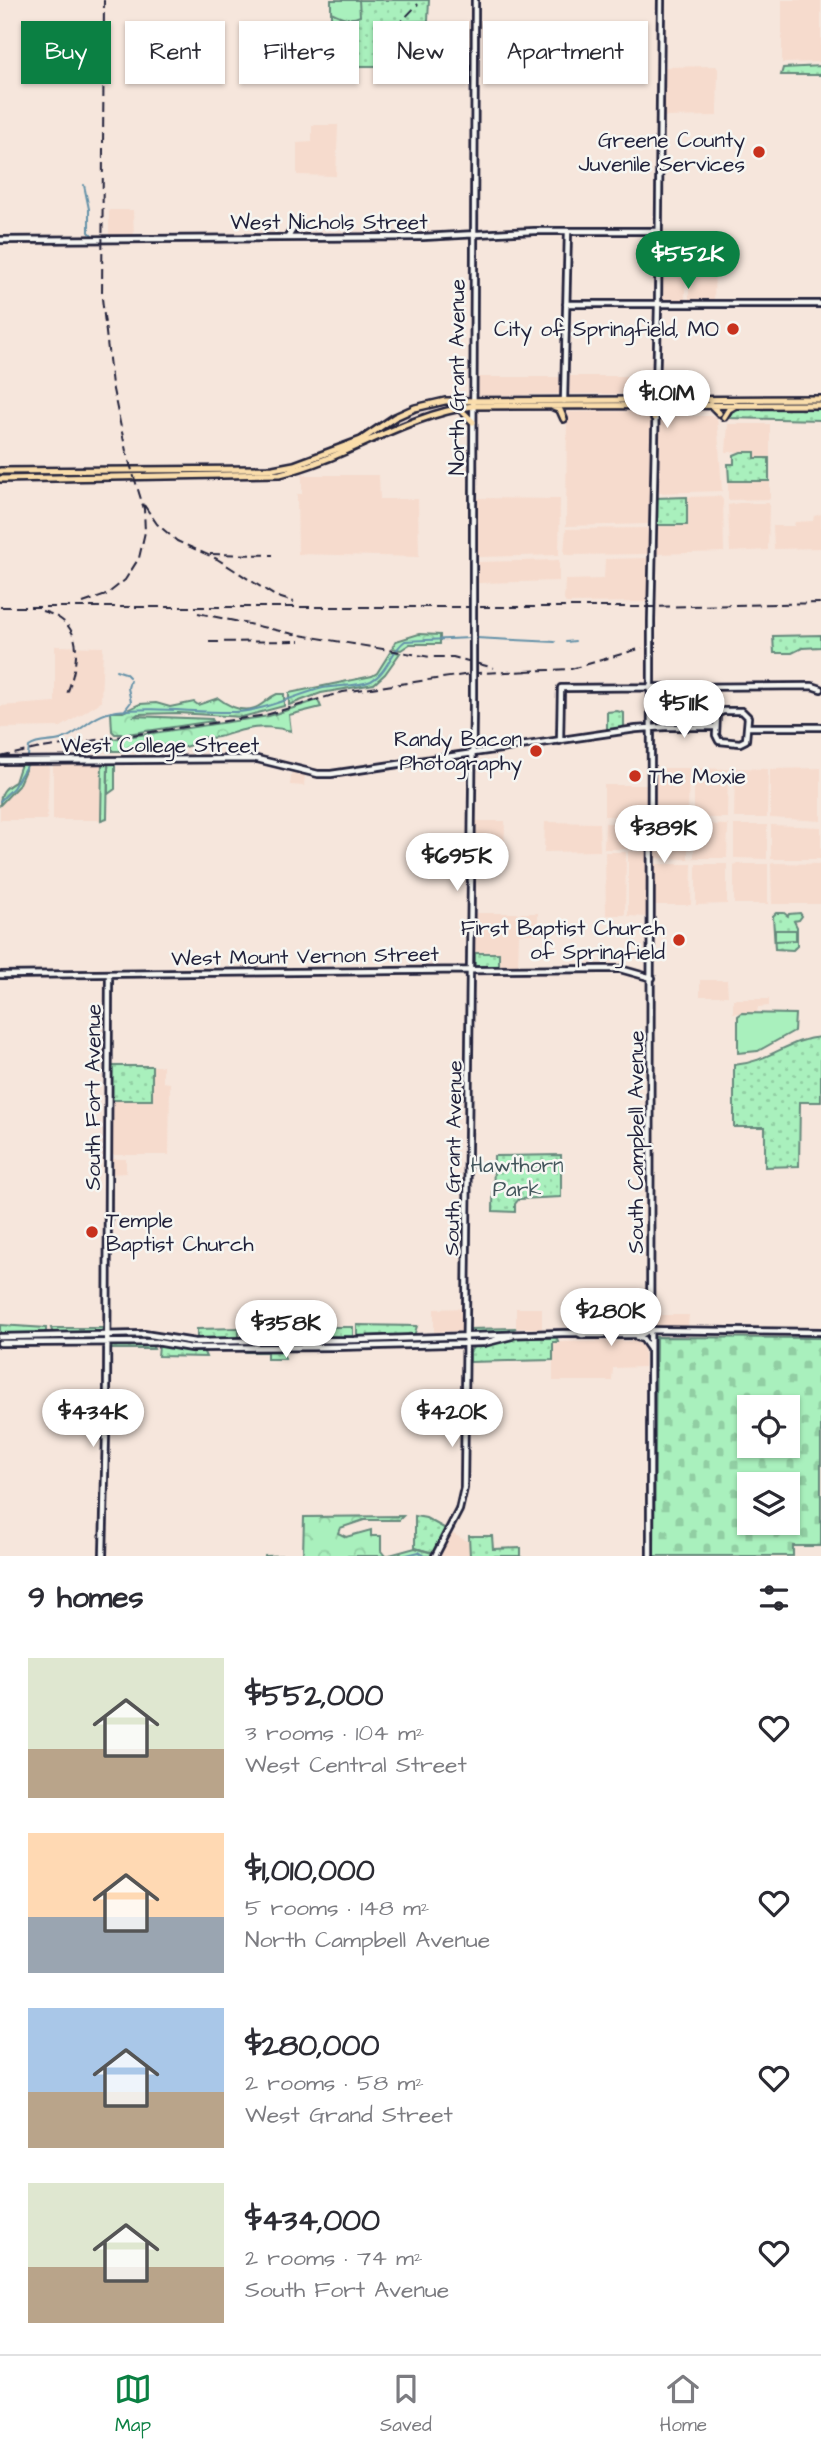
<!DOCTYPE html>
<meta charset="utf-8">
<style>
:root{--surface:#fff;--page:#f2f2f3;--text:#2b2b33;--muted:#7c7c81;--line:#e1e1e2;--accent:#0b8043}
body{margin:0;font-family:"Architects Daughter",sans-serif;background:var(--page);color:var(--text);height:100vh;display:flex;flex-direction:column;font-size:26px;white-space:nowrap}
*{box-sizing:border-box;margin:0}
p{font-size:23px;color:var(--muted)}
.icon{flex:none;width:38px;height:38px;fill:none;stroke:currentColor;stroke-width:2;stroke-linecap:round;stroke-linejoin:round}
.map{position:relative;height:1556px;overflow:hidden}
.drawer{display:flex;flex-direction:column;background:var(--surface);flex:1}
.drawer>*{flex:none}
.top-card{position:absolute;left:21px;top:21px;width:780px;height:63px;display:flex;gap:14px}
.fabs{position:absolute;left:737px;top:1395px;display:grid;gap:14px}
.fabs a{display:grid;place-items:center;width:63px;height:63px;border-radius:0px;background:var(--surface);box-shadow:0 2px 5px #0004;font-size:35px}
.price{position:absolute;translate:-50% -60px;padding:0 16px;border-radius:24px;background:#fff;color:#222;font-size:23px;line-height:46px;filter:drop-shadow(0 2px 4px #0008)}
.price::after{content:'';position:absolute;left:50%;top:42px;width:21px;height:16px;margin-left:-10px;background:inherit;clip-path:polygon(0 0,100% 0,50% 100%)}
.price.on{background:var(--accent);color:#fff}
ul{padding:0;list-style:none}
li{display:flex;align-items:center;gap:21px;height:175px;padding:0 28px}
li span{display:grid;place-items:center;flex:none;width:196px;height:140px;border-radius:0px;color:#555}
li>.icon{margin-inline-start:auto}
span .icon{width:84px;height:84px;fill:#fffc;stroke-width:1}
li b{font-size:30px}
h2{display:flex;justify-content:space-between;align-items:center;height:84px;padding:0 28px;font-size:30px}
.tag{padding:0 24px;border-radius:0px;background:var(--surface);box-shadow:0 2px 5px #0004;font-size:24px;line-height:63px}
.tag.on{background:var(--accent);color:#fff}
.tab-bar{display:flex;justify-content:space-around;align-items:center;height:98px;border-top:2px solid var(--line);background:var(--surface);font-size:19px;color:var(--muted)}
.tab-bar a{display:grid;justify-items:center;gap:4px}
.tab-bar .on{color:var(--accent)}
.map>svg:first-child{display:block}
</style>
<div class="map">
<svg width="821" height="1556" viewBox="0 0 821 1556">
<defs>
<pattern id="grass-dots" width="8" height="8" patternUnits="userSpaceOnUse" patternTransform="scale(1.75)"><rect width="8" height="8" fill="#a9f0bd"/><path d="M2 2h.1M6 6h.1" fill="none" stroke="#91cea3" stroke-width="1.8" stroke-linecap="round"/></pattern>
<pattern id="forest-crowns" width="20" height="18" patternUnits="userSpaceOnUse" patternTransform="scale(1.75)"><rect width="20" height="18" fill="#a9f0bd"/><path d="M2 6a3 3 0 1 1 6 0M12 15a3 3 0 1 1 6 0" fill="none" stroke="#91cea3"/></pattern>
<pattern id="cemetery-stones" width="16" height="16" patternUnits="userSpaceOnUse" patternTransform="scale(1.75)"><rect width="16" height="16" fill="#a9f0bd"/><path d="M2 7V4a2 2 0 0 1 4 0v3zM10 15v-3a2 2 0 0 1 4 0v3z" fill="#91cea3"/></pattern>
</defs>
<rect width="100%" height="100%" fill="#f6e6dc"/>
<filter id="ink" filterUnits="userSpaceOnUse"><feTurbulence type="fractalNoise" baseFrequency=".0143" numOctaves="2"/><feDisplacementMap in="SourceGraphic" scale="14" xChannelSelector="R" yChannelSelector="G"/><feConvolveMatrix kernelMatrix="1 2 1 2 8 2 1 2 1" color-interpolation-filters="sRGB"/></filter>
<g filter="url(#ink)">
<path fill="#f6dbcd" d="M782 0H821V62L782 63Z
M716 66 718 69 717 116 662 117V67Z
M312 125H338L336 176 297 175V143L312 142Z
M109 210H133L134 237H109Z
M659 237H686L685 301 659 300Z
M689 237H716L714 301H689Z
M570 376H652L651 392 649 394H569Z
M478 377H561L562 394 481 396 476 392 475 379Z
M653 411 650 524 566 526 567 412Z
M657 416H717L722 491 656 493Z
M728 424H770V458H755V452H726Z
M302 475H379L380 499H418L419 557 298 554 297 494H302Z
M728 481H770V499L728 500Z
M720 496 723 500 724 552 656 554 655 525H687V497Z
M477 498 560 499 559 555 478 557Z
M739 503H769L768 550 730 552 728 505Z
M821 514V548L774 549 773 526H794L795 522 813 521 814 516Z
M566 529 649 528 650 554 567 555 564 553Z
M649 558V600L647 602 566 603 564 600 565 580 604 579 605 559Z
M559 560V581L478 583V562Z
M55 646 103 647 101 702 61 727 0 728V706L55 702Z
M28 763 49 764 47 820H0V805L18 786Z
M102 763 101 820H53V764Z
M657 768H689L688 818 654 817 653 770Z
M694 768 728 769 727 818H694Z
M735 768 768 769 767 818H734Z
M821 768V821L770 818V769Z
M292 769 305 774 304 786 290 785Z
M604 785H650L649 817 604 816Z
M477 821H505L504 857H473L474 824Z
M545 822 599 823 600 851 544 852Z
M660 822 688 824V859L654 858 653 826 654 823Z
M605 823H649V849H604Z
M694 824 728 825 727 858H694Z
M734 825H767V859L734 858Z
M771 825 821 827V859H771Z
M628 851 649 852 648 917 628 916Z
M605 852H626L625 915H606Z
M773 863 821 864V904H772L771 864Z
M656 864H692L691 905H654L653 865Z
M696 864H727V904L696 905Z
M736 864H768V904H734V865Z
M473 913H538V934H519L518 968 473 967Z
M700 980H727L728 996H700Z
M733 999H769V1006L758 1007 757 1013H733Z
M152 1066H163V1082L170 1083 169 1155H111L110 1100H152Z
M111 1159H126V1173L110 1174Z
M464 1308 462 1331 434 1332V1309Z
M516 1308H542V1328H516Z
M653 1315H689L688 1326 655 1328 653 1325Z
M637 1341 644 1345V1367L613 1368 612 1381H553V1342Z
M451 1533 469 1542 470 1556H439Z"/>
<path fill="url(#grass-dots)" stroke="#66897c" stroke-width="2" d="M331 0H429L428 21 402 22V66H331Z
M821 66V75H781L783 68Z
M802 407 821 408V420L728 418 730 411 737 408Z
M741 452H755V458H769V481H729L728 464H734V455Z
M687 497V525H655V498Z
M821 635V647L802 648 792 653H774L773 636Z
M617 711 624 713V727L607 730V712Z
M108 763H115V789L108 794Z
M776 913H784L788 916 789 914 800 913 802 916 799 920 794 921 797 927V946L793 950 775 949 773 916Z
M475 953H499V966H475Z
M821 1037V1102H800L799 1166 765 1167V1127H734V1065C770 1062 788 1039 821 1037Z
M111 1066H152V1100H110Z
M494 1156 561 1155V1197L519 1199 515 1204V1212L493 1211Z
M0 1325 46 1328V1331L43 1334 0 1335Z
M357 1325 417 1326 414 1336 361 1338 357 1336Z
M321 1327H353V1336L349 1339H295L290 1335 321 1333Z
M51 1328H104L98 1334H53Z
M239 1328V1337L236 1340H200L197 1337V1329Z
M242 1328H284V1334L278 1339 246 1340 242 1337Z
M516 1328C505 1333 488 1335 474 1335L470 1329Z
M513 1338H557L558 1342H553V1360L470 1362V1352L474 1346 490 1345Z
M151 1343 154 1349H109L115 1344Z
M159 1345 203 1350 206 1357 158 1356Z
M253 1349 280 1350 283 1352 285 1359H267V1352H248Z
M415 1516 426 1518 446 1529 434 1553 415 1548Z
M469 1536H492L493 1549 521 1548V1556H470Z"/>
<path fill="url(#forest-crowns)" stroke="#66897c" stroke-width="2" d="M419 634 440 635V644H410L401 650 392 648 396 641Z
M391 651 400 653 385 674 374 684 321 693 289 705V693L372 676 377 673Z
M277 694H284V706L242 717 178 713 138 714 135 716 212 719 213 721 127 734H115L112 731 111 712H123L140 704 156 703 170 707 194 702 198 705 218 698C231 708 247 715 262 704 268 700 270 697 277 694Z
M318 700 321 707 289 715 291 731C278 727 260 726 247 729 231 732 220 740 203 737 198 743 185 749 176 747 171 745 170 743 165 745 155 748 147 751 136 747L126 751H112V739L269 716Z
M28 763 18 786 0 805C0 793 4 788 15 782L21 764Z
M102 763H108L107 818 101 820Z
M403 1516 399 1520H364L340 1528 338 1533 346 1537 371 1530V1536H381V1551L385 1556H264L303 1555 304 1517Z
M415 1548 432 1553 431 1556H386Z"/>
<path fill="url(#cemetery-stones)" stroke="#66897c" stroke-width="2" fill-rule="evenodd" d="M656 1337 821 1338V1546H793V1556H654ZM749 1407H788V1446H749ZM749 1484H788V1522H749Z"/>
<path fill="#a9f0bd" stroke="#66897c" stroke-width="2" d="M331 0H359L360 16C350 21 341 17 331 12Z
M775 930H796V940L775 941Z
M742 1013 795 1014 794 1031 758 1051 738 1053V1016Z"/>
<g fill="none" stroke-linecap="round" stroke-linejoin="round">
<path stroke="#6592a9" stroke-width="2" d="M84 185 89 209V232L92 235
M476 638 555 642
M566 642 575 641
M116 670 125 673 129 677
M124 711 131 702 128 688 130 680
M28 756 29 747C38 740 50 743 60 740 82 734 88 715 117 711 156 706 196 713 235 712 264 711 295 695 323 688 338 685 357 687 371 681 387 673 391 651 405 641L470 638
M0 801 13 788 26 766
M403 1556 419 1552 425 1556"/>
<g stroke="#22223b" stroke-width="10">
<path id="secondary" d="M288 237 295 226
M0 240 423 237 534 231H658
M566 304H821
M564 401 568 231
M473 503 475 0
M742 711 748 717 746 740 740 743 719 741 716 735 717 714 723 711Z
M748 727H821
M560 741 561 688 812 686 821 689
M0 761 257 759 318 774H331L636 729 665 727H716
M0 975 601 969H620L652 978
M578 1333 642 1330 821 1332
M0 1337 144 1334 195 1342 241 1341 355 1340 563 1333H578L582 1335H641L646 1332
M637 1337 643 1339 650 1349
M0 1343 156 1342 191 1348 336 1347 484 1343 512 1336
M103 1556 107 1392 109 974
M435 1556 459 1510 464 1488 473 705
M650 1556 651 620 658 304 661 0"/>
</g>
<g stroke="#22223b" stroke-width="10">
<path id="primary" d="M710 404 719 413
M553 407 560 410 564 419
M459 408 473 422
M724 417 729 409 736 405
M654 418 658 410 665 405
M0 471 273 469 294 465 361 440 395 417 415 408 445 401 821 399
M0 479 280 474C347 458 405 415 473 406L821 405"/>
</g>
<use href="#secondary" stroke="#f6f6f2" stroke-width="4.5"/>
<use href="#primary" stroke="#faddab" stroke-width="5"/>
<path stroke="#22223b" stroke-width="2" stroke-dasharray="10 5" stroke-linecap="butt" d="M386 38 418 4
M144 505 157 524 177 541 217 559 275 596 294 602
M210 554 273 555
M83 603 106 595 125 580 139 558 145 532 144 509 126 451 112 385 102 298 104 0
M0 607H651L821 603
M42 611C88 623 78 663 66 697
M198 613 294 634 430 657H453L494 668
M209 642 300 641
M525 671 571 669 642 648
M0 757 36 749 266 715 343 692 478 673 535 671"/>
<g stroke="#22223b" stroke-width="10" stroke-linecap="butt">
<path id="secondary-bridge" d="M473 705V503"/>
</g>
<use href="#secondary-bridge" stroke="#f6f6f2" stroke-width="4.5"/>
</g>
</g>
<g fill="#c8321e" stroke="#f6f6f2" stroke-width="2.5">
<circle cx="759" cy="152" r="7"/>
<circle cx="733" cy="329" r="7"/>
<circle cx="536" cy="751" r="7"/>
<circle cx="635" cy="776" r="7"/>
<circle cx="679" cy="940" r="7"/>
<circle cx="92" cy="1232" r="7"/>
</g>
<g text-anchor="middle" stroke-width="5" stroke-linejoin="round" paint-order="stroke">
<g font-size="21" fill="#22223b" stroke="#f6f6f2" text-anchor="end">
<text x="745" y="147">Greene County<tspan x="745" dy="24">Juvenile Services</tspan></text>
<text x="719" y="336">City of Springfield, MO</text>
<text x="522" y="746">Randy Bacon<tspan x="522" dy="24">Photography</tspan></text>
<text x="649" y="783" text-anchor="start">The Moxie</text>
<text x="665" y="935">First Baptist Church<tspan x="665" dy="24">of Springfield</tspan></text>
<text x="106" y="1227" text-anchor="start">Temple<tspan x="106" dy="24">Baptist Church</tspan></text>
</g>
<g font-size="21" fill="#22223b" stroke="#f6f6f2">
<text x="329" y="229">West Nichols Street</text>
<text transform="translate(457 377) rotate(-90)" y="7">North Grant Avenue</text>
<text x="160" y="752">West College Street</text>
<text transform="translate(305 956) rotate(-1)" y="7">West Mount Vernon Street</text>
<text transform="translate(93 1097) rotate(-90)" y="7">South Fort Avenue</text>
<text transform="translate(636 1142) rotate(-90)" y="7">South Campbell Avenue</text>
<text transform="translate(453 1158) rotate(-89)" y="7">South Grant Avenue</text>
</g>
<g font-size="21" fill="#44565c" stroke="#f6f6f2">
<text x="517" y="1172">Hawthorn<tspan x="517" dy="24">Park</tspan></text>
</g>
</g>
</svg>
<div class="fabs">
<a><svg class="icon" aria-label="locate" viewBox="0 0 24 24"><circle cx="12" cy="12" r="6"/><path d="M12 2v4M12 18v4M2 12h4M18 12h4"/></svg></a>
<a><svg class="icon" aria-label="layers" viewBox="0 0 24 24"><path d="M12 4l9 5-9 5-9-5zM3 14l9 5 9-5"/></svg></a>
</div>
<b class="price on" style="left:688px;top:291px">$552K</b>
<b class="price" style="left:667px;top:430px">$1.01M</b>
<b class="price" style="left:684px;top:740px">$511K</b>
<b class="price" style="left:664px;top:865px">$389K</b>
<b class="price" style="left:457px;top:893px">$695K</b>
<b class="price" style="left:611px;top:1348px">$280K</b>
<b class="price" style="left:286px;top:1360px">$358K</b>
<b class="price" style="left:93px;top:1449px">$434K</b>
<b class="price" style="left:452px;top:1449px">$420K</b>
<div class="top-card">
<a class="tag on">Buy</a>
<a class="tag">Rent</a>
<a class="tag">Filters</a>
<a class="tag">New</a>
<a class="tag">Apartment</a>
</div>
</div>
<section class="drawer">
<h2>9 homes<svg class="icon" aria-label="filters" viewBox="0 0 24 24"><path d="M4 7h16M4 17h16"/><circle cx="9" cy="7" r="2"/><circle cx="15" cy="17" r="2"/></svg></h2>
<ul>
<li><span style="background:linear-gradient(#dfe7d0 65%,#b9a48a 0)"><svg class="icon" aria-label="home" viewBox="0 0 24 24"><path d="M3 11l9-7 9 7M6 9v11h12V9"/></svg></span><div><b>$552,000</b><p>3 rooms · 104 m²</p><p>West Central Street</p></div><svg class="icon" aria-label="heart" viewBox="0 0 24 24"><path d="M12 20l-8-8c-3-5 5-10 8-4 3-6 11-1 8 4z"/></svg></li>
<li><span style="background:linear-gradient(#ffd9b3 60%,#9aa5b1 0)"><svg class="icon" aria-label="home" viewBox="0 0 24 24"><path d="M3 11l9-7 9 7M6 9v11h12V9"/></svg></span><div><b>$1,010,000</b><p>5 rooms · 148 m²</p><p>North Campbell Avenue</p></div><svg class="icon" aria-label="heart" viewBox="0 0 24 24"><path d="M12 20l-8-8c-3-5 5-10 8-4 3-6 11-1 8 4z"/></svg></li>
<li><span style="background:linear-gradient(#a9c7e8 60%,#b9a48a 0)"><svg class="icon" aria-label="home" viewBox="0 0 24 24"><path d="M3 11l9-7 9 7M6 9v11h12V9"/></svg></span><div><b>$280,000</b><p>2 rooms · 58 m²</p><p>West Grand Street</p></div><svg class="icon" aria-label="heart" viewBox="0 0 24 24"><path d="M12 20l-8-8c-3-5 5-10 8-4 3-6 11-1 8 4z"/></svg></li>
<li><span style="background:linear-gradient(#dfe7d0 60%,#b9a48a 0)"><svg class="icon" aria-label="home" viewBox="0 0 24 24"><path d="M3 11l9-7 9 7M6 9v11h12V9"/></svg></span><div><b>$434,000</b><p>2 rooms · 74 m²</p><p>South Fort Avenue</p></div><svg class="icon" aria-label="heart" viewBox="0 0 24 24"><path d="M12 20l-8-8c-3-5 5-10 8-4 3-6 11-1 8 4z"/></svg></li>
</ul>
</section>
<nav class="tab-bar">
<a class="on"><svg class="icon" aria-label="map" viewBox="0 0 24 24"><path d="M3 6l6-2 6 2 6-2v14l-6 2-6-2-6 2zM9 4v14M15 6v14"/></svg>Map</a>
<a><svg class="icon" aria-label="saved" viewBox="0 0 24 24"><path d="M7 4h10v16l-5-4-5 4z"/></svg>Saved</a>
<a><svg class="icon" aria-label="home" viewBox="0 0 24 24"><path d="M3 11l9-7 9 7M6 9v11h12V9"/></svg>Home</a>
</nav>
